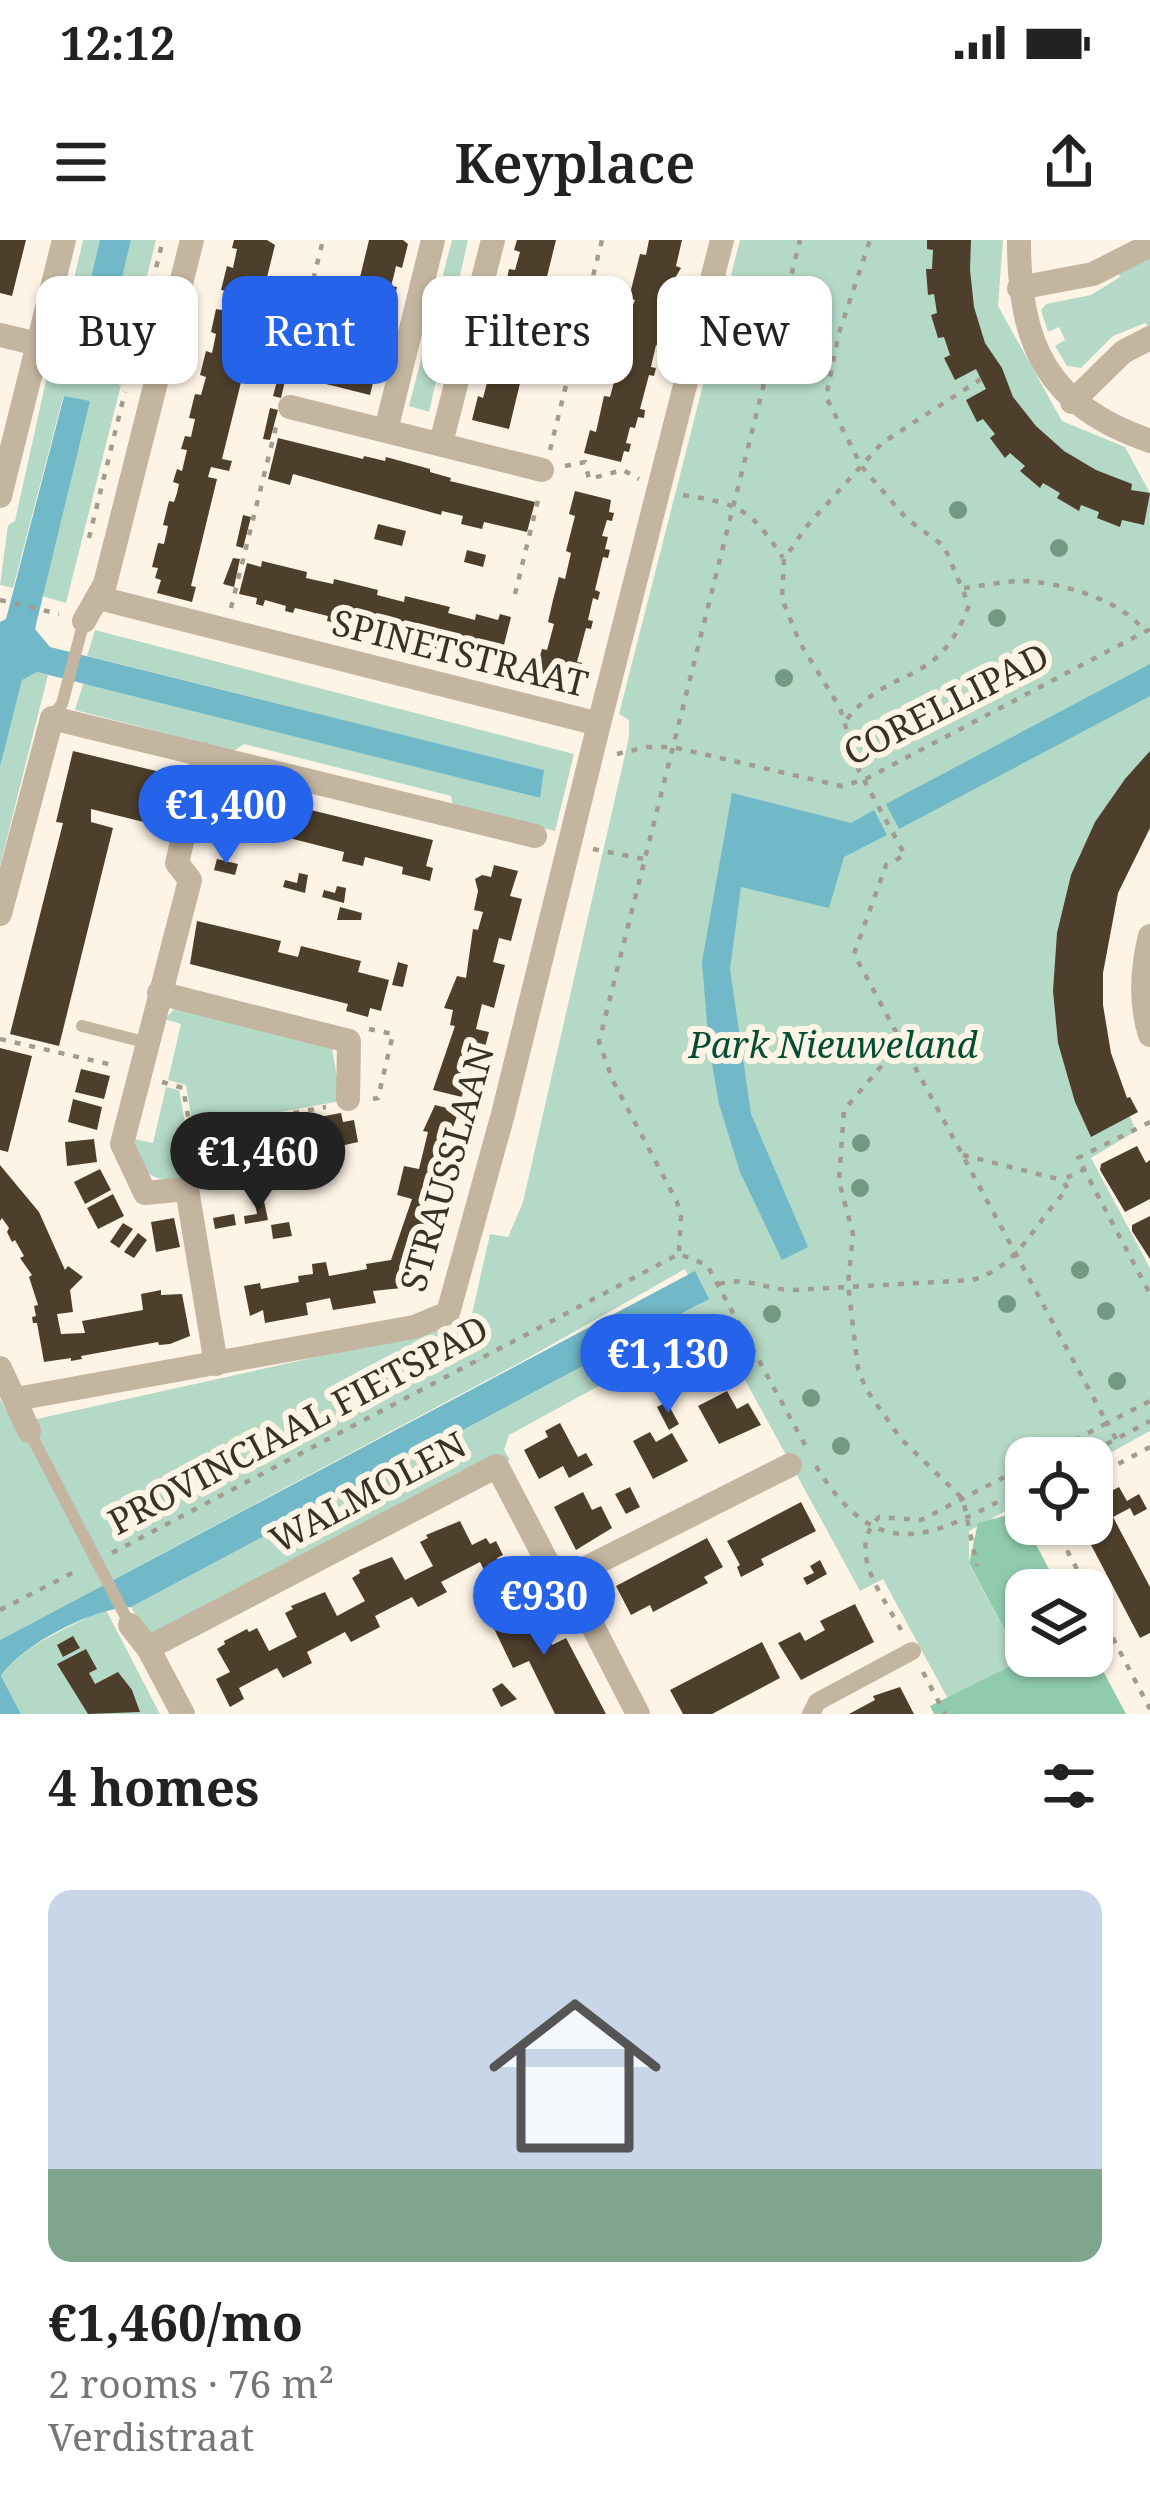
<!DOCTYPE html>
<meta charset="utf-8">
<style>
:root{--surface:#fff;--page:#f2f2f2;--text:#222;--muted:#767676;--accent:#2563eb}
body{margin:0;font-family:"Noto Serif",serif;background:var(--page);color:var(--text);height:100vh;display:flex;flex-direction:column;font-size:45px;white-space:nowrap}
*{box-sizing:border-box;margin:0}
p{font-size:39px;color:var(--muted)}
.icon{flex:none;width:66px;height:66px;fill:none;stroke:currentColor;stroke-width:2;stroke-linecap:round;stroke-linejoin:round}
.map{position:relative;height:1474px;overflow:hidden}
.side{display:flex;flex-direction:column;background:var(--surface);flex:1}
.side>*{flex:none}
.hud{position:absolute;left:36px;top:36px;width:1080px;height:108px;display:flex;gap:24px}
.controls{position:absolute;left:1005px;top:1197px;display:grid;gap:24px}
.controls a{display:grid;place-items:center;width:108px;height:108px;border-radius:24px;background:var(--surface);box-shadow:0 3px 9px #0004;font-size:60px}
.price{position:absolute;translate:-50% -102px;padding:0 27px;border-radius:42px;background:var(--accent);color:#fff;font-size:39px;line-height:78px;filter:drop-shadow(0 3px 6px #0008)}
.price::after{content:'';position:absolute;left:50%;top:72px;width:36px;height:27px;margin-left:-18px;background:inherit;clip-path:polygon(0 0,100% 0,50% 100%)}
.price.current{background:#222;color:#fff}
ul{padding:0;list-style:none}
li{display:grid;align-content:center;gap:24px;height:636px;padding:0 48px}
li span{display:grid;place-items:center;height:372px;border-radius:24px;color:#555}
li>.icon{margin-inline-start:auto}
span .icon{width:216px;height:216px;fill:#fffc;stroke-width:1}
li b{font-size:51px}
h2{display:flex;justify-content:space-between;align-items:center;height:144px;padding:0 48px;font-size:51px}
.tag{padding:0 42px;border-radius:24px;background:var(--surface);box-shadow:0 3px 9px #0004;font-size:42px;line-height:108px}
.tag.current{background:var(--accent);color:#fff}
.status{display:flex;justify-content:space-between;align-items:center;height:84px;padding:0 60px;background:var(--surface);direction:ltr}
.status svg{height:33px;fill:currentColor}
header{display:flex;justify-content:space-between;align-items:center;height:156px;padding:0 48px;background:var(--surface);font-size:54px;font-weight:600}
.map>svg:first-child{display:block}
</style>
<div class="status"><b>12:12</b><svg viewBox="0 0 49 12"><path d="M0 12V9h3v3zM5 12V6h3v6zM10 12V3h3v9zM15 12V0h3v12zM26 1h20v11H26zM47 4h2v5h-2z"/></svg></div>
<header><svg class="icon" aria-label="menu" viewBox="0 0 24 24"><path d="M4 6h16M4 12h16M4 18h16"/></svg>Keyplace<svg class="icon" aria-label="share" viewBox="0 0 24 24"><path d="M12 15V3M7 8l5-5 5 5M5 13v7h14v-7"/></svg></header>
<div class="map">
<svg width="1150" height="1474" viewBox="0 0 1150 1474">
<rect width="100%" height="100%" fill="#fef4e6"/>
<path fill="#b4d9c6" d="M83 0H100L81 78 109 86 131 0H156L129 108 57 90 55 84 62 49 73 43Z
M452 0H468L429 172 409 166Z
M740 0H1003L998 66 1062 181 1125 207 1150 253V578L1125 624 1095 748 1107 822 1136 891 1091 918 1150 1028V1191L1092 1223V1218H1026V1260L969 1291V1324L1021 1421 948 1459 883 1339 860 1351 714 1083 509 1195 504 1210 510 1220 151 1401 131 1367 702 1063 685 1029 521 1122 0 1400V1159L14 1184 470 1083 490 994 508 997 523 962 629 497V480L619 474Z
M1150 13V89L1145 83 1113 96 1081 128 1067 126 1055 106 1065 100 1059 87 1048 92 1041 70 1046 64 1091 55 1120 37 1118 30Z
M62 129 121 145 66 363 42 356 89 161 63 157 13 348 0 345 8 285 15 281 47 136Z
M95 390 574 514 555 591 453 566 451 556 244 504 234 511 75 470 84 441 539 558 543 530 87 416Z
M37 432 48 435 0 626V527L22 439Z
M176 767 331 802 341 861 193 888 186 845 168 840 181 784 165 779Z
M166 847 179 850 195 936C157 944 142 941 134 899L153 903Z
M105 1368 160 1474H21L1 1436C25 1403 70 1388 105 1368Z"/>
<path fill="#90cbad" d="M1019 1272 1060 1350H1026V1416H1092V1410L1126 1474H934L930 1466 1021 1421 969 1323 978 1283Z"/>
<path fill="#71b8c8" d="M100 0H131L110 86 81 78Z
M64 156 90 161 35 389 50 407 544 530 540 558 37 432 22 440 0 527V382L6 379Z
M1150 424V456L899 589 886 564Z
M732 553 851 583 874 570 887 595 844 617 829 668 741 647 730 729 751 874 808 1007 782 1020 740 932 719 864 709 807 702 722Z
M695 1031 709 1059 131 1367C93 1368 23 1404 1 1436L21 1474H0V1400Z"/>
<path fill="#4e3f2c" d="M0 0H26L12 56 0 53Z
M234 0H267L275 5 222 219 232 221 229 231 211 227 208 237 217 239 191 346 196 347 192 362 157 353 161 340 155 338 158 328 152 327 158 303 164 304 168 286 163 285 169 261 174 262 177 253 179 244 173 242 177 229 182 231 187 210 181 209 185 196 191 197 195 179 189 178 195 154 201 155 206 137 200 135 206 111 212 113 216 94 211 92 216 69 222 70 227 51 221 50 227 26 233 28 237 9 232 8Z
M369 0H403L408 4 402 28 396 26 394 35 391 46 397 47 391 71 385 69 381 88 387 89 380 113 375 112 370 130 376 131 370 155 322 143 331 110 342 112Z
M517 0H556L528 114 535 116 530 137 522 135 509 189 472 180 478 156 483 158 488 139 483 138 488 114 494 115 498 97 493 95 499 72 505 73 507 63 509 54 504 53 509 29 515 30 520 12 514 10Z
M649 0H682L676 26 681 28 671 45 669 56 674 57 672 65 666 64 658 97 663 99 661 107 656 105 651 127 656 128 654 136 649 135 640 169 645 170 644 178 638 177 635 188 630 187 626 203 631 204 629 212 624 211 621 222 584 213 590 190 596 192 604 156 610 157 617 131 611 129 616 107 635 60 629 58 640 14 646 15Z
M927 0H971L970 30 974 67 985 103 1002 128 1013 157 1036 186 1064 211 1096 230 1132 244 1131 250 1150 253 1144 285 1122 280 1120 287 1097 278 1099 272 1081 265 1079 271 1057 258 1060 253 1043 243 1040 248 1020 231 1025 226 1010 213 1005 218 990 198 995 194 983 179 977 182 966 160 986 149 976 129 955 140 944 118 950 115 944 97 938 98 931 75 937 73 934 54 928 55 926 29H932L933 10 927 9Z
M302 41 310 43 302 74 294 72Z
M292 81 300 83 291 116 284 114Z
M281 126 288 128 281 158 273 156Z
M270 168 278 170 270 200 263 199Z
M278 198 363 219 364 216 385 221 386 217 430 229V232L451 238 450 241 535 262 527 292 484 282 482 289 461 284 463 276 442 271 441 275 293 234 290 245 268 239Z
M575 251 611 260 609 272 614 273 612 281 607 280 602 296 608 297 605 309 610 310 608 318 603 317 595 350 600 352 598 360 593 358 588 380 593 381 591 389 586 388 577 422 582 423 581 431 570 428 567 440 560 438 557 453 520 444 524 428 536 431 542 409 547 410 554 384 548 382 553 360 559 337 565 339 571 313 566 311 575 276 569 274Z
M243 275 251 277 243 308 236 306Z
M378 284 406 291 402 306 374 299Z
M467 310 486 315 483 327 464 322Z
M233 318 240 319 234 347 223 344Z
M262 321 307 332 306 338 333 344 334 339 378 350 377 355 404 362 405 356 450 367 448 373 475 380 476 374 498 380 500 374 511 377 504 405 493 403 491 411 480 408 477 419 469 417 470 412 454 407 437 403 436 409 428 407 429 401 418 398 398 399 399 394 366 386 364 391 356 389 357 384 336 378 335 383 327 381 328 376 295 368 293 373 285 371 286 366 265 360 263 366 256 364 257 358 239 354 247 323 261 327Z
M73 511 173 535 160 586 91 569V582L113 588 59 806 10 794 63 583 56 582Z
M1150 511V588L1118 653 1103 733V765L1111 813 1127 858 1130 857 1138 872 1091 897 1075 862 1058 803 1053 751 1057 693 1071 635 1095 582 1125 539Z
M234 551 433 600 426 626 433 628 430 641 402 634 403 627 365 617 363 626 342 621 344 612 226 582Z
M217 619 238 624 235 635 214 630Z
M494 625 518 631 510 656 522 659 511 701 499 698 493 722 505 725 494 768 482 764 476 789 489 792 478 834 466 831 462 857 433 850 455 786 450 785 453 770 444 768 457 736 466 738 473 689 478 690 483 672 474 670 478 651 475 639 482 635 491 637Z
M299 633 308 635 305 653 283 647 285 640 297 643Z
M337 646 346 648 344 663 322 657 324 650 335 653Z
M340 667 362 673 361 680H337Z
M197 681 281 701 278 712 298 717 301 706 361 721 358 732 389 740 381 771 370 768 368 777 346 771 348 764 190 724Z
M398 722 408 725 403 747 392 745Z
M0 808 32 816 8 912 0 910Z
M81 829 110 836 104 859 75 852Z
M73 859 102 867 97 890 68 882Z
M435 865 459 871 450 895 462 898 452 940 439 937 433 962 445 965 435 1007 423 1004 419 1032 413 1031 401 1042 402 1048 373 1051 376 1063 333 1070 330 1058 306 1063 308 1075 265 1083 263 1070 250 1076 244 1046 260 1043 261 1049 299 1042 298 1036 313 1034 312 1024 326 1022 329 1036 367 1029 366 1024 391 1020 412 959 397 955 404 926 419 929 428 892 423 891Z
M341 873 343 882 354 880 358 902 327 909 330 926 205 948 201 906 320 885 319 877Z
M94 899 97 922 67 926 65 902Z
M1137 906 1146 923 1150 920V959L1125 972 1100 930 1101 924Z
M0 925 39 972 65 1030 68 1026 83 1037 70 1050 73 1072 57 1074 61 1094 85 1093 82 1081 143 1070 141 1054 161 1050V1055L182 1054 190 1096 170 1104 159 1105 158 1102 81 1116 82 1119 71 1121V1118L44 1122 37 1083H33L32 1077 36 1076 34 1066 38 1065 29 1037 32 1035 20 1018 24 1016 15 1000 12 1002 7 992 9 988 2 978 0 981Z
M100 929 111 950 85 964 74 942Z
M113 954 124 976 98 989 87 968Z
M264 961 268 980 245 984 244 976 257 974 255 963Z
M234 974 236 985 215 989 213 978Z
M1150 976V1019L1132 991V985Z
M174 978 180 1007 156 1012 151 982Z
M289 982 292 996 273 999 271 985Z
M123 983 133 989 119 1008 110 1002Z
M138 993 147 1000 134 1018 124 1012Z
M727 1151 737 1169 748 1163 761 1185 719 1204 698 1166Z
M667 1162 679 1184 669 1190 657 1167Z
M560 1183 578 1217 586 1213 593 1225 569 1238 563 1226 539 1239 524 1210 548 1197 545 1191Z
M650 1192 656 1202 672 1193 688 1221 653 1239 633 1201Z
M630 1247 640 1267 626 1274 615 1254Z
M1119 1247 1127 1261 1139 1254 1147 1269 1134 1276 1130 1268 1113 1277 1150 1347V1393L1140 1398 1080 1284H1092V1261Z
M583 1252 592 1270 601 1266 612 1288 576 1310 554 1267Z
M801 1262 816 1291 761 1319 764 1325 741 1337 737 1327 740 1325 727 1301Z
M460 1281 472 1305 486 1298 490 1304 496 1301 503 1315 497 1318 500 1325 485 1332 480 1322 441 1342 447 1352 418 1367 412 1357 375 1376 380 1387 351 1402 345 1392 307 1412 312 1423 283 1438 277 1428 239 1448 244 1459 230 1467 216 1439 230 1432 217 1409 225 1404 224 1401 247 1389 249 1392 257 1388 269 1411 297 1397 285 1373 293 1369 291 1366 325 1352 337 1376 365 1361 352 1338 360 1333 359 1330 392 1317 405 1340 433 1326 420 1302 428 1298 426 1295Z
M707 1298 723 1327 704 1337 708 1343 653 1372 650 1365 631 1375 616 1346Z
M820 1320 827 1334 807 1345 803 1338 814 1333 810 1326Z
M524 1351 552 1405 566 1398 606 1474H555L529 1421 513 1428 486 1372Z
M855 1364 874 1402 801 1440 778 1403 800 1392 805 1401 825 1390 820 1381Z
M73 1396 80 1408 63 1417 57 1405Z
M762 1402 780 1438 712 1474H683L670 1450Z
M86 1409 97 1429 89 1433 95 1444 118 1432 132 1450 140 1472 88 1474 57 1424Z
M502 1443 517 1459 501 1467 492 1449Z
M900 1447 914 1474H849L875 1460 873 1456Z"/>
<g fill="none" stroke-linecap="round" stroke-linejoin="round">
<path stroke="#a49b8f" stroke-width="4.5" stroke-dasharray="6 9" stroke-linecap="butt" d="M138 100 163 0
M981 139 882 203 807 286 784 319 782 359 800 403 840 468 859 531 905 615 886 625 854 714 1107 1183 1041 1218
M288 141 323 0
M550 210 602 0
M565 226 585 222 589 239 623 230 639 239
M683 255C740 264 751 269 783 318
M89 298 125 152
M964 348C983 346 1003 341 1022 341 1056 341 1127 361 1144 392
M515 354 539 256
M0 360 59 374
M231 368 276 187
M847 479C892 423 938 450 969 365L944 306 907 279 862 227 826 157 839 93 870 0
M617 514 646 507H673L841 546 864 540 1150 389
M593 609 644 619
M369 789 393 794 378 858 373 859
M0 799 117 826
M901 803 844 870 839 941 853 994 848 1044 858 1129 866 1149 901 1199 963 1259 977 1326
M162 842 183 848 197 928
M1150 882 1078 918 1150 1054
M190 892 326 867
M963 915 1062 940
M679 1011 681 977 677 962 613 841 599 802 800 0
M719 1044C747 1036 766 1050 794 1050L972 1040C1020 1027 1034 982 1068 949L1062 940 1084 929
M462 1095 478 1121
M1116 1199 1107 1183 1150 1161
M1080 1218 1150 1181
M816 1226C881 1332 936 1294 1026 1247
M1092 1238 1150 1207
M1053 1284 1088 1350
M112 1313 679 1014 707 1025 805 1205
M1092 1358 1150 1469
M0 1370 80 1329
M901 1390C883 1355 845 1311 879 1277L921 1280 1026 1226
M923 1432 945 1474"/>
<path stroke="#c4b5a0" stroke-width="12" d="M52 477 62 464 84 381
M82 786 148 803
M29 1191 130 1385"/>
<path stroke="#c4b5a0" stroke-width="18" d="M811 1474 817 1462 912 1411"/>
<path stroke="#c4b5a0" stroke-width="24" d="M1019 0C1019 106 1047 165 1150 201
M1019 48 1093 34 1150 5
M0 95 159 133
M1072 162 1123 112 1150 98
M290 167 542 230
M386 190 433 0
M441 203 493 0
M0 256 64 0
M99 358 599 484 722 0
M84 381 105 344 192 0
M203 514 177 623 190 640 122 904 145 953 187 949 216 1124
M0 674 52 478 535 596
M1150 696C1142 728 1140 763 1150 795
M159 753 349 801 348 859
M0 1128 29 1191
M16 1159 414 1087 448 1073 503 874 599 484
M570 1342 590 1326 790 1225
M130 1385 148 1408 183 1474
M148 1408 497 1226 554 1335 570 1342 638 1474"/>
</g>
<g fill="#729984">
<circle cx="958" cy="270" r="9"/>
<circle cx="1059" cy="308" r="9"/>
<circle cx="997" cy="378" r="9"/>
<circle cx="784" cy="438" r="9"/>
<circle cx="861" cy="903" r="9"/>
<circle cx="860" cy="948" r="9"/>
<circle cx="1080" cy="1030" r="9"/>
<circle cx="1007" cy="1064" r="9"/>
<circle cx="1106" cy="1071" r="9"/>
<circle cx="772" cy="1074" r="9"/>
<circle cx="1117" cy="1141" r="9"/>
<circle cx="811" cy="1158" r="9"/>
<circle cx="841" cy="1206" r="9"/>
</g>
<g text-anchor="middle" stroke-width="12" stroke-linejoin="round" paint-order="stroke">
<g font-size="36" fill="#383128" stroke="#fef4e6">
<text transform="translate(460 413) rotate(14)" y="13">SPINETSTRAAT</text>
<text transform="translate(946 464) rotate(-27)" y="13">CORELLIPAD</text>
<text transform="translate(447 928) rotate(-74)" y="13">STRAUSSLAAN</text>
<text transform="translate(298 1185) rotate(-28)" y="13">PROVINCIAAL FIETSPAD</text>
<text transform="translate(368 1252) rotate(-28)" y="13">WALMOLEN</text>
</g>
<g font-size="36" font-style="italic" fill="#004f34" stroke="#fef4e6">
<text x="833" y="818">Park Nieuweland</text>
</g>
</g>
</svg>
<div class="controls">
<a><svg class="icon" aria-label="locate" viewBox="0 0 24 24"><circle cx="12" cy="12" r="6"/><path d="M12 2v4M12 18v4M2 12h4M18 12h4"/></svg></a>
<a><svg class="icon" aria-label="layers" viewBox="0 0 24 24"><path d="M12 4l9 5-9 5-9-5zM3 14l9 5 9-5"/></svg></a>
</div>
<b class="price" style="left:226px;top:627px">€1,400</b>
<b class="price current" style="left:258px;top:974px">€1,460</b>
<b class="price" style="left:668px;top:1176px">€1,130</b>
<b class="price" style="left:544px;top:1418px">€930</b>
<div class="hud">
<a class="tag">Buy</a>
<a class="tag current">Rent</a>
<a class="tag">Filters</a>
<a class="tag">New</a>
</div>
</div>
<section class="side">
<h2>4 homes<svg class="icon" aria-label="filters" viewBox="0 0 24 24"><path d="M4 7h16M4 17h16"/><circle cx="9" cy="7" r="2"/><circle cx="15" cy="17" r="2"/></svg></h2>
<ul>
<li><span style="background:linear-gradient(#c9d6e8 75%,#7fa58c 0)"><svg class="icon" aria-label="home" viewBox="0 0 24 24"><path d="M3 11l9-7 9 7M6 9v11h12V9"/></svg></span><div><b>€1,460/mo</b><p>2 rooms · 76 m²</p><p>Verdistraat</p></div></li>
</ul>
</section>
